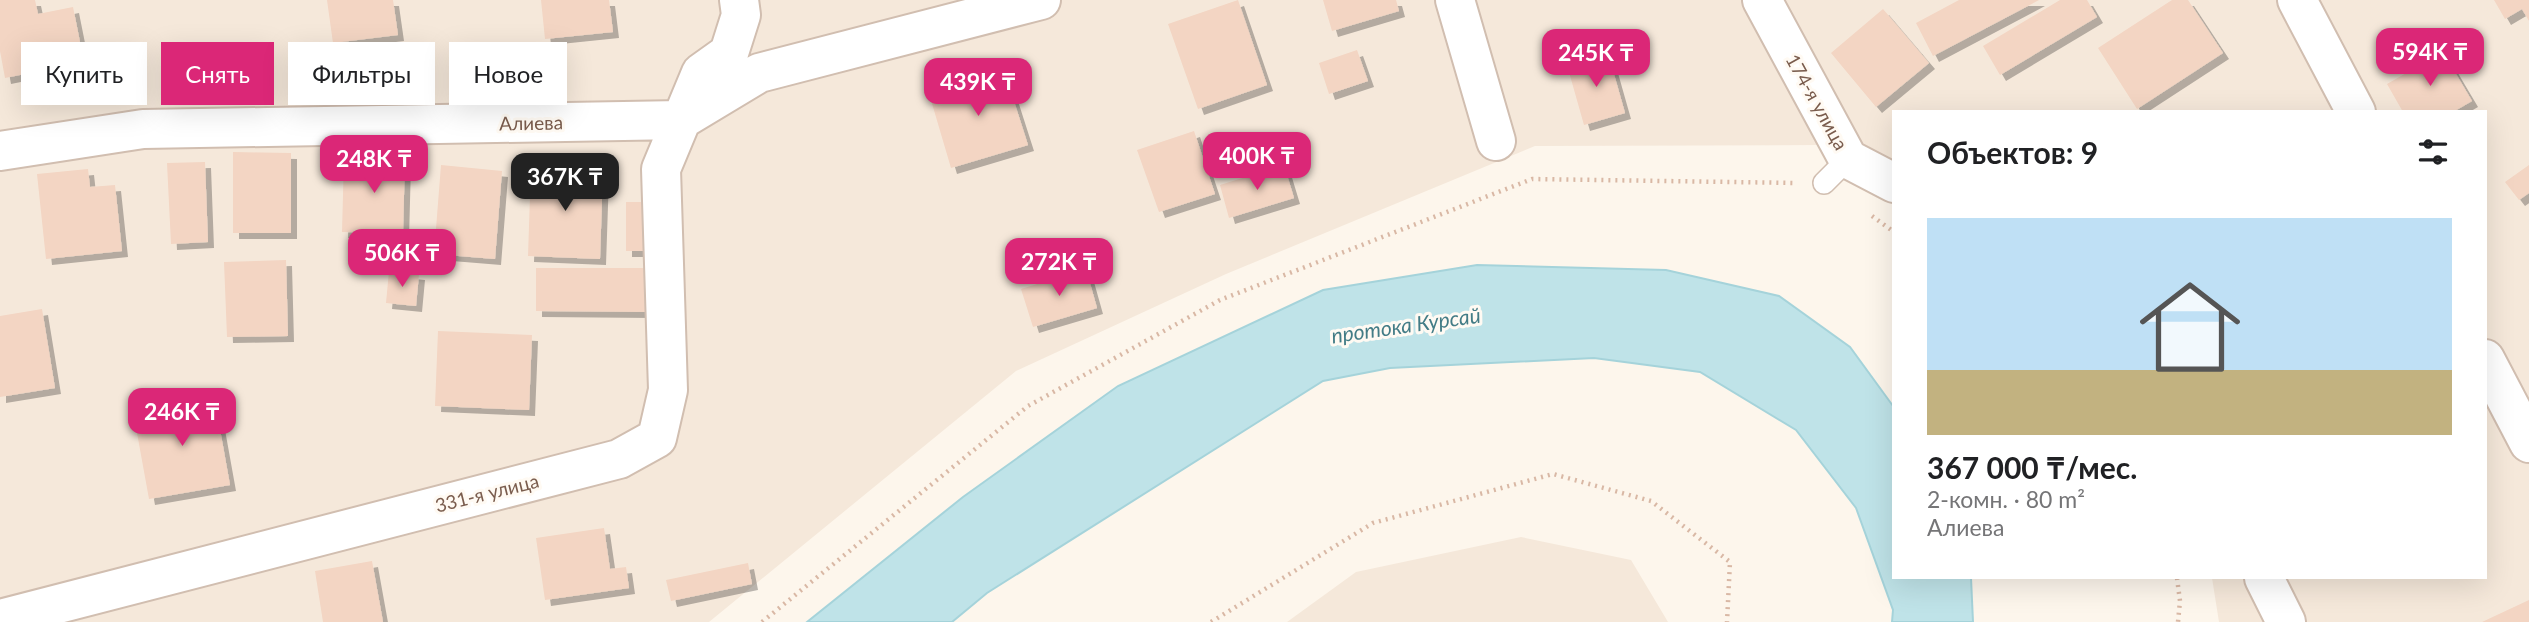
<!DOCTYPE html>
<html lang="ru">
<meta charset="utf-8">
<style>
:root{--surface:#fff;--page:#f6f6f6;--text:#202124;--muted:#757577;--accent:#db2777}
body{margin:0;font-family:Lato,sans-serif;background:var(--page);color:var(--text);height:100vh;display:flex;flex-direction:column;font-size:26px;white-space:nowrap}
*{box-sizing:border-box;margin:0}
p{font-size:23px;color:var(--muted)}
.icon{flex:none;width:38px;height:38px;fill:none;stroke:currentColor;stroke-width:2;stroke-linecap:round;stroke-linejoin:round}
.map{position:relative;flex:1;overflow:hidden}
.side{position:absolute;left:1892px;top:110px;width:595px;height:469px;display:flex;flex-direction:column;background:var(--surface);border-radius:0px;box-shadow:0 7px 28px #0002}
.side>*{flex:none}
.top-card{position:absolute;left:21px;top:42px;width:665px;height:63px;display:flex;gap:14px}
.price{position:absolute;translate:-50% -60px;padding:0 16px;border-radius:14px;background:var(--accent);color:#fff;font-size:23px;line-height:46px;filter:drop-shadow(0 2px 4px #0008)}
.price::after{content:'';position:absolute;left:50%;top:42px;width:21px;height:16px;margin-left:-10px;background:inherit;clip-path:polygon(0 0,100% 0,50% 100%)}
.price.on{background:#222;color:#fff}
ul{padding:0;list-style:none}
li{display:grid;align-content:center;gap:14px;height:371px;padding:0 35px}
li span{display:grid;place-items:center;height:217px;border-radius:0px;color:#555}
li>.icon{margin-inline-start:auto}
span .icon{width:126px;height:126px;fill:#fffc;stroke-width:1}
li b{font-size:30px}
h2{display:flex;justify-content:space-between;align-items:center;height:84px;padding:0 35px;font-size:30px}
.pill{padding:0 24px;border-radius:0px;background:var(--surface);box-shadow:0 7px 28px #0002;font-size:24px;line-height:63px}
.pill.on{background:var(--accent);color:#fff}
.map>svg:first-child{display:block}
</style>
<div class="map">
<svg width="2529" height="622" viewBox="0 0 2529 622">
<defs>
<filter id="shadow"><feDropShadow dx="6" dy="6" stdDeviation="0" flood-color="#0004"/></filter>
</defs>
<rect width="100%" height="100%" fill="#fdf6ec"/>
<path fill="#f5e8da" d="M0 0H2529V622H2219L2212 578H2485V112H1894L1893 200 1818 145 1535 146 1226 274 1016 371 709 622H0Z
M1521 537 1631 560 1668 622H1287L1356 572Z"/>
<path fill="#bfe3e8" stroke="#a5d3da" stroke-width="2" d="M1477 265 1666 270 1779 296 1850 347 1893 406 1894 578H1971L1973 622H1892L1893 610 1856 508 1796 430 1700 372 1594 358 1390 368 1323 381 987 593 952 622H807L963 497 1118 386 1323 290Z"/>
<path fill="#f3d5c3" filter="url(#shadow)" d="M0 0H35L38 14 73 7 84 62 5 78 0 51Z
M327 0H393L398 35 333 43Z
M541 0H609L613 32 545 39Z
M1238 0 1267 85 1198 109 1168 24Z
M1323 0H1396L1399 11 1332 31Z
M1959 0H2039L1933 56 1916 23Z
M2060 0H2087L2097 17 2000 75 1983 46Z
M2172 0H2188L2223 53 2137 109 2098 48Z
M2494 0H2529V21L2522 9 2505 19Z
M1883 9 1929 63 1876 107 1831 53Z
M1357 50 1368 81 1329 94 1319 63Z
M2443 52 2472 101 2453 112H2403L2387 84Z
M1608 53 1625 113 1584 125 1567 65Z
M1003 67 1028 145 951 168 928 90Z
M1194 131 1215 194 1159 212 1137 150Z
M233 152 291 153V233H233Z
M344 157 405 158 403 233 342 232Z
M205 162 208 242 171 244 167 163Z
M441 165 502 171 495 259 434 254Z
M1284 165 1294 198 1229 218 1220 185Z
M2529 165V193L2519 200 2505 182Z
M531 166 603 170 600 259 528 256Z
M88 169 90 187 115 185 122 251 46 259 37 174Z
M626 202H645L646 251H626Z
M286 260 288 336 227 337 224 262Z
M536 268H647V312L536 311Z
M1086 269 1097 308 1033 327 1021 289Z
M389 271 419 274 416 306 386 303Z
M42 309 55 388 0 397V316Z
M438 331 532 335 529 410 435 406Z
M214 396 230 485 149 499 133 411Z
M604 528 610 569 626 567 629 588 545 600 536 538Z
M372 561 383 622H323L315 571Z
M748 563 752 584 671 601 666 580Z
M2529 600V622H2482Z"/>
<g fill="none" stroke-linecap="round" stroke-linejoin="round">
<g stroke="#d1beb0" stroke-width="24">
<path id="lane" d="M1824 183 1848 159"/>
</g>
<g stroke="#d1beb0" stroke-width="42">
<path id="street" d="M1455 0 1496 141
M1762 0 1848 159 1894 183
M2297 0 2356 112
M0 151 143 129 681 120 759 73 1041 0
M2485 359 2529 443
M2264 578 2286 622
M0 619 619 459 657 438 668 390 661 169 701 73 729 53 741 15 739 0"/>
</g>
<path stroke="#d9b8a5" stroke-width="4.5" stroke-dasharray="2 5" stroke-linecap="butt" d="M1872 216 1894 232
M2177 578 2180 601 2178 622
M762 622 1028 406 1220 300 1532 179 1797 183
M1211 622 1373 523 1553 474 1651 501 1730 562 1727 622"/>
<use href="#lane" stroke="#fff" stroke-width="21"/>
<use href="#street" stroke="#fff" stroke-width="38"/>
</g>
<g text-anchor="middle" stroke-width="6" stroke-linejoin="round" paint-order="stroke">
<g font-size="19" fill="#7a5c4d" stroke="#fffaf3">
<text transform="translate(1817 102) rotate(61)" y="7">174-я улица</text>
<text transform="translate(531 123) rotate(-1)" y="7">Алиева</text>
<text transform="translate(487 493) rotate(-14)" y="7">331-я улица</text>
</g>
<g font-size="21" font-style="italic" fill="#437c86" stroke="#fffaf3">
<text transform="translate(1406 326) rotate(-8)" y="7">протока Курсай</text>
</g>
</g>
</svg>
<b class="price" style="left:2430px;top:88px">594K ₸</b>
<b class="price" style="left:1596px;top:89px">245K ₸</b>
<b class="price" style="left:978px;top:118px">439K ₸</b>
<b class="price" style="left:1257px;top:192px">400K ₸</b>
<b class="price" style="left:374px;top:195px">248K ₸</b>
<b class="price on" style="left:565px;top:213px">367K ₸</b>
<b class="price" style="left:402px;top:289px">506K ₸</b>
<b class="price" style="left:1059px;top:298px">272K ₸</b>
<b class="price" style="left:182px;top:448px">246K ₸</b>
<div class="top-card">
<a class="pill">Купить</a>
<a class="pill on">Снять</a>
<a class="pill">Фильтры</a>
<a class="pill">Новое</a>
</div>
<section class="side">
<h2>Объектов: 9<svg class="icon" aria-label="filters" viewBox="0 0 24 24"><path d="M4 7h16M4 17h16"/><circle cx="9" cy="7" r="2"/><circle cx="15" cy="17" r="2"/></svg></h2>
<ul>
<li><span style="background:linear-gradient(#bfe0f5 70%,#c2b280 0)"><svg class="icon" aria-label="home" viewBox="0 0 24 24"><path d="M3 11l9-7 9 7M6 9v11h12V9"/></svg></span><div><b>367 000 ₸/мес.</b><p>2-комн. · 80 m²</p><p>Алиева</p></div></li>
</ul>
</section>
</div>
